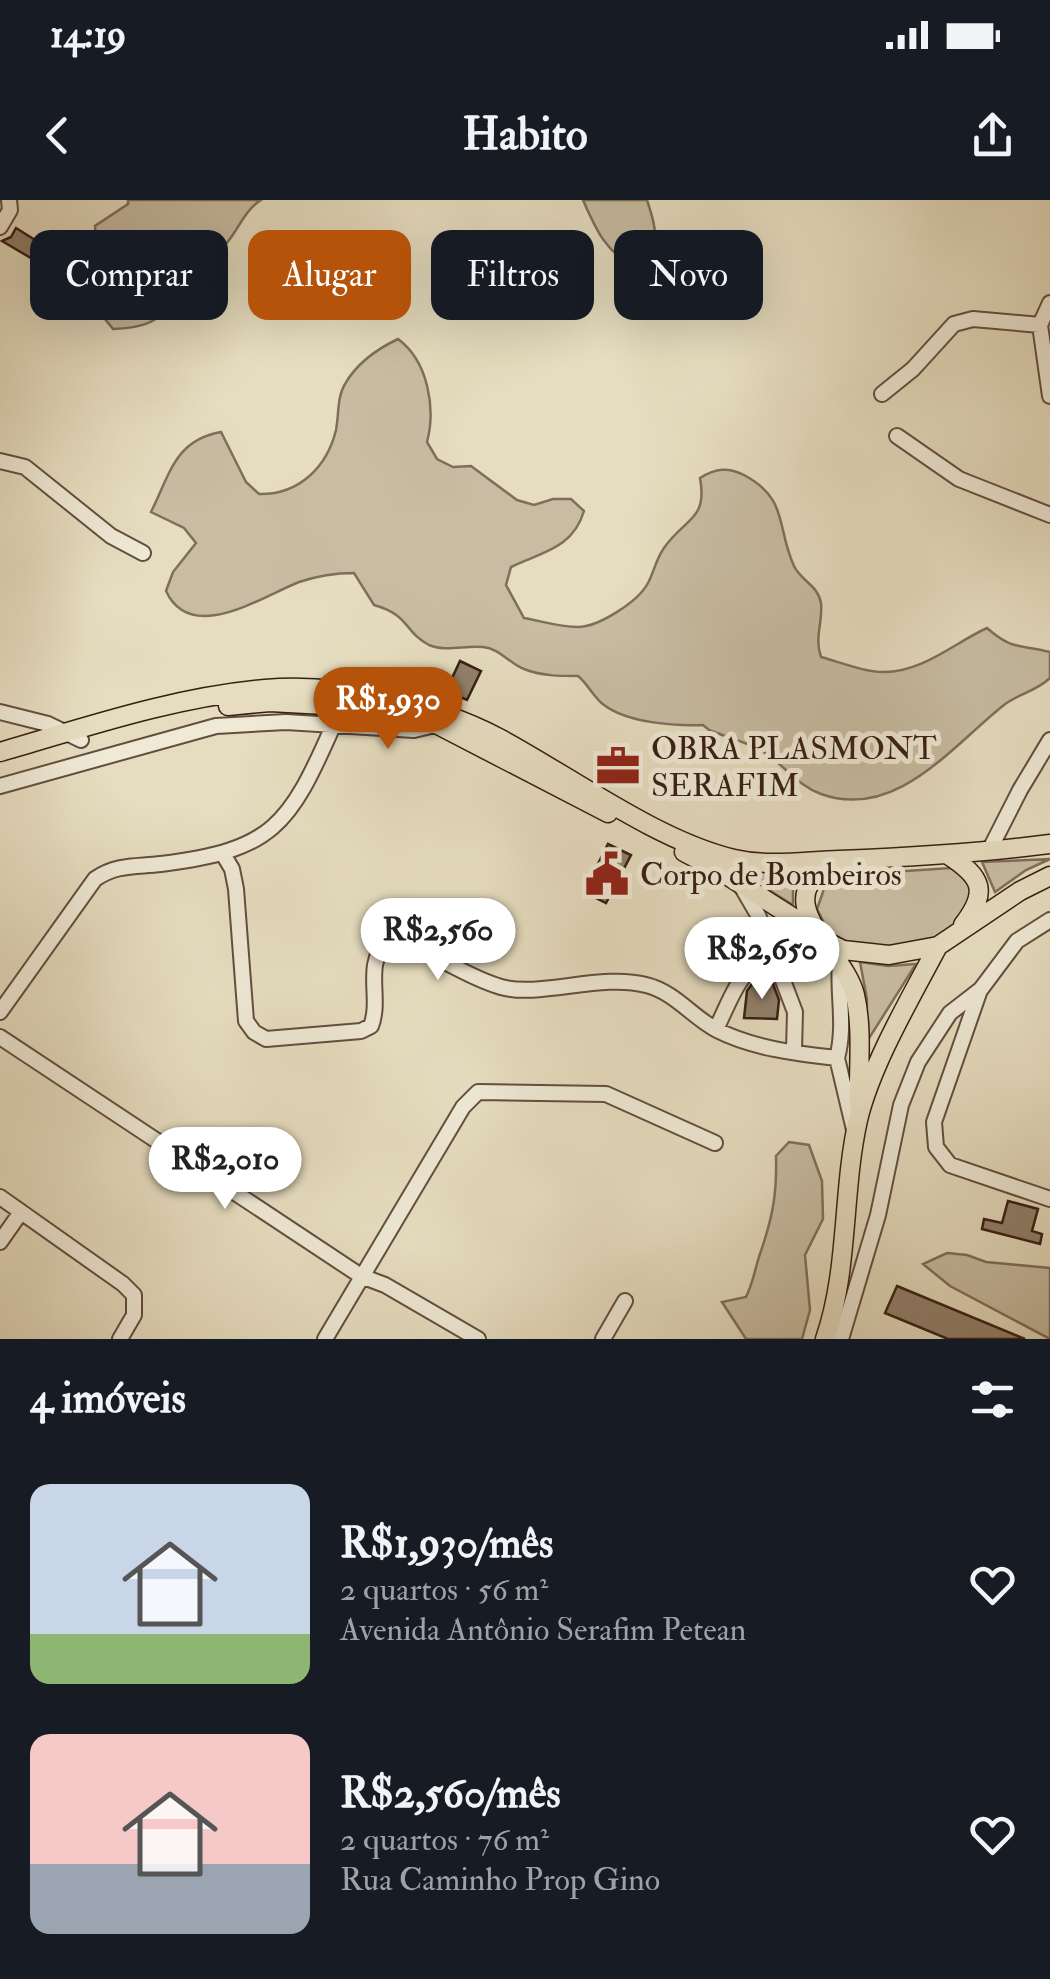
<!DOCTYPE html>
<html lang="pt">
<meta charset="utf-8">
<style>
:root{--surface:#171b24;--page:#20242c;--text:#f1f3f6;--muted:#9ea1a6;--accent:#b45309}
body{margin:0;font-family:"IM FELL Double Pica",serif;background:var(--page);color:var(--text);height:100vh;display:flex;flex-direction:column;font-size:38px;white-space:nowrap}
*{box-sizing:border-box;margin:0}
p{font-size:32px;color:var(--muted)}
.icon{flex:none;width:55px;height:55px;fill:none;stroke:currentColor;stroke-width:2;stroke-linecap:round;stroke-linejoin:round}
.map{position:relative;height:1139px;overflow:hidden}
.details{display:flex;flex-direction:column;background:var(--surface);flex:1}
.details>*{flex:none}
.guide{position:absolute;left:30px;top:30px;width:990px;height:90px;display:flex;gap:20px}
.price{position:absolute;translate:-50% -85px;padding:0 22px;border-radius:35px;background:#fff;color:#222;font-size:32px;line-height:65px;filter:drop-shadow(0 2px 5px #0008)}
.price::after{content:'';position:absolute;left:50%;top:60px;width:30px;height:22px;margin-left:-15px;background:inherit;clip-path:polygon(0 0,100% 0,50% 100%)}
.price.selected{background:var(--accent);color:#fff}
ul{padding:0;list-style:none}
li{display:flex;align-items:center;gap:30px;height:250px;padding:0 30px}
li span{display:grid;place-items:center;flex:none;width:280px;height:200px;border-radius:20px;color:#555}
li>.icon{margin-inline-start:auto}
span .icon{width:120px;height:120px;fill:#fffc;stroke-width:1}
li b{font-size:42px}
h2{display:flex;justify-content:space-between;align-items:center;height:120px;padding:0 30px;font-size:42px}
.tag{padding:0 35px;border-radius:20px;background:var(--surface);box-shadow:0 10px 40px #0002;font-size:35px;line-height:90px}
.tag.selected{background:var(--accent);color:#fff}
.status{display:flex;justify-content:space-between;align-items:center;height:70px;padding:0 50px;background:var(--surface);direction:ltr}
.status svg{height:28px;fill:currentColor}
header{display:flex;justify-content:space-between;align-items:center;height:130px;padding:0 30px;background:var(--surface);font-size:45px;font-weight:700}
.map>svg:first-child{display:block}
</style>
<div class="status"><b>14:19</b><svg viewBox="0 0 49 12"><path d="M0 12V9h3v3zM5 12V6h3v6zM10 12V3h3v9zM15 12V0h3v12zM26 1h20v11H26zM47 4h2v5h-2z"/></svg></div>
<header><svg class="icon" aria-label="back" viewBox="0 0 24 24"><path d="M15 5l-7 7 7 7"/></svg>Habito<svg class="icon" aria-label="share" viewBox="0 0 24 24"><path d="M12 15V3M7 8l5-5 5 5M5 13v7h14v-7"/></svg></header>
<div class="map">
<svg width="1050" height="1139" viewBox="0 0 1050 1139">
<rect width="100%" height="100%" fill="#e6ddc0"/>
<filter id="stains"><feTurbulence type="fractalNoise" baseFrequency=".002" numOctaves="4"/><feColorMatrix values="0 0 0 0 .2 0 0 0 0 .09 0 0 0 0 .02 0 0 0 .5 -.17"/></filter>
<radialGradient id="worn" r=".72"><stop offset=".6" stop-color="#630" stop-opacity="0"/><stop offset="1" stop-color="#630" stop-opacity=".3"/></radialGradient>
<path fill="#c8bda3" stroke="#806e5b" stroke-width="2.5" d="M128 0H261C247 9 241 23 232 36 219 55 204 66 190 83 163 114 158 128 113 129L89 99 88 81 98 63 95 26 128 4Z
M583 0H647C657 32 661 42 637 68 606 53 596 30 583 0Z
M398 139C428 161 436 208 427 242L437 259 453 267 471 266 517 300 534 305 553 299H571L584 311C573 348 543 352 511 367L506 385 524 418C541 421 560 427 578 427 598 427 638 402 648 383 654 372 656 359 664 348 684 318 708 321 700 278 716 268 728 267 744 275 789 299 776 327 794 366 801 381 818 385 821 403 823 422 814 438 821 457 840 462 863 472 884 472 923 472 954 443 987 428 1013 451 1020 444 1050 452V478C1037 491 1018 494 1004 505 953 545 896 621 821 594 798 586 785 566 765 553 750 543 726 537 709 530L703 525C674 526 628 523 604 505 594 498 588 484 578 476 560 476 541 476 524 469 510 464 499 448 483 447 466 445 445 452 429 445 404 432 410 415 374 405L354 373C335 373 317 376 299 382 261 397 191 445 166 391L173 372 196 343 184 328 151 312C170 274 175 240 221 232L246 282 259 294C299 295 327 267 336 230 339 215 337 197 345 184 357 163 377 149 398 139Z
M1050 659 1026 670 995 692 982 662Z
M951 668 968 681 977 699 970 717 927 744 887 752 850 744 828 731 817 709 824 689 845 675Z
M738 671 800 673 793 688V705Z
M860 762 888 766 916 764 866 843 867 799Z
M789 942 809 945 822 981 823 1019 805 1055 810 1110 802 1139H746L722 1102 746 1097C754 1081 755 1067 761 1051 773 1016 777 993 776 956Z
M947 1053 967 1055 986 1062 1050 1068V1139L950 1086 923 1064Z"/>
<path fill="#92816d" stroke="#371e13" stroke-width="2.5" d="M16 28 59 55 46 67 2 41 11 37Z
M460 461 481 471 467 500 446 491Z
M608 644 631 655 606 703 584 692Z
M752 784H773L779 800 777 819 744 818 747 791Z
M1008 1001 1038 1009 1032 1031 1042 1034 1040 1044 982 1029 984 1019 1002 1023Z
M897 1086 1025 1139H948L885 1113Z"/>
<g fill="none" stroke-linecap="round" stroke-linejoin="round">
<g stroke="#634e3e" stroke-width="18">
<path id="minor" d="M0 27 10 10 9 0
M1050 103 1040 125 1050 196
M882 194 913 169 954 124 973 119 1040 125
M897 236 959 279 1050 315
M0 261 25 267 111 336 143 353
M0 512 48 524 81 540
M0 586 216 526 286 522 414 530 435 525
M989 651 1020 590 1050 540
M223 654 232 669 236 689 246 821 254 832 266 839 361 831 371 826C382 798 363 765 387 742 429 746 461 776 501 787 540 798 601 773 646 785 675 792 692 817 717 830 752 848 798 854 837 858L855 934
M740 684 758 715 795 812 794 851
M980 790 934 922 936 947 950 965 1050 999
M0 812 95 679C117 664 135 667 161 664 273 650 289 626 333 526
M716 829C726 810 736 779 754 766 777 749 787 751 805 725
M0 837 361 1076 385 1085 478 1139
M837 858C846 825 837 794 840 760
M0 997 123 1084 134 1095V1115L120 1139
M0 1042 21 1012
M325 1139 463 907 478 892 606 894 715 943
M603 1139 625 1101
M841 1139 878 1015 901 905 918 862 950 813 981 789 1017 741 1050 720"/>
</g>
<g stroke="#371e13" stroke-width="21">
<path id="major" d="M228 506 270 502 362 507 438 525 608 613
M0 552C86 527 174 497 265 489 338 482 434 504 499 538 570 576 657 641 734 659 769 667 804 661 839 660 910 657 980 653 1050 644
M684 652 720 671 813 730
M948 655C982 677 989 691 963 725
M833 663C764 702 844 749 855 795 863 829 858 870 859 905
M827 742 843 750 889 755 938 746 1020 691 1050 676
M825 1139C849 1070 842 991 858 920 871 865 911 797 938 746"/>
</g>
<use href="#minor" stroke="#efe9d6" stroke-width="14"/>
<use href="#major" stroke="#e6ddc0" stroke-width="18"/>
</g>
<defs>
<g id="office-bare" transform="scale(3.45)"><path d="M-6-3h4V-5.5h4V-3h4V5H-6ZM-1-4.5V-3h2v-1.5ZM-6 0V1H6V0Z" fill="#8f2418" stroke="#efe9d6" stroke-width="2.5" paint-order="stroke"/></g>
<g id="civic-bare" transform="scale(3.45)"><path d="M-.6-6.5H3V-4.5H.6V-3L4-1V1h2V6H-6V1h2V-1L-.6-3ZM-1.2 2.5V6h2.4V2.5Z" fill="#8f2418" stroke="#efe9d6" stroke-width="2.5" paint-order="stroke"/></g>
</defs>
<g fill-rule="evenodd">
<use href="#office-bare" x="618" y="566"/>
<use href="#civic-bare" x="607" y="674"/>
</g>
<g text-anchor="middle" stroke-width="10" stroke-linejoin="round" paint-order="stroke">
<g font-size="32" fill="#371e13" stroke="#efe9d6" text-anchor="start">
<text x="651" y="559">OBRA PLASMONT<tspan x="651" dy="37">SERAFIM</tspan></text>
<text x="640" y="685">Corpo de Bombeiros</text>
</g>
</g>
<rect width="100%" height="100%" filter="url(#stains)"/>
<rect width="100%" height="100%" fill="url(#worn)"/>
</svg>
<b class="price selected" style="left:388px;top:552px">R$1,930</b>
<b class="price" style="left:438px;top:783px">R$2,560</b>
<b class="price" style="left:762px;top:802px">R$2,650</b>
<b class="price" style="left:225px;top:1012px">R$2,010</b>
<div class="guide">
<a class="tag">Comprar</a>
<a class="tag selected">Alugar</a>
<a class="tag">Filtros</a>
<a class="tag">Novo</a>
</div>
</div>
<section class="details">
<h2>4 imóveis<svg class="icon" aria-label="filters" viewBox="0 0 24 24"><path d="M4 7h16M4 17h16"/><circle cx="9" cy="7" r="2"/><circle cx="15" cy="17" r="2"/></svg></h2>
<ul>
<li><span style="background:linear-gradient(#c9d6e8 75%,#8fb573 0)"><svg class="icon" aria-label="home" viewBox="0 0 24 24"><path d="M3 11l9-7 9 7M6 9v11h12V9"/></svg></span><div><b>R$1,930/mês</b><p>2 quartos · 56 m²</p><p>Avenida Antônio Serafim Petean</p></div><svg class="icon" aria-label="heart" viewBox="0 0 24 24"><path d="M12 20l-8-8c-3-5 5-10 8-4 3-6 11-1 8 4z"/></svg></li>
<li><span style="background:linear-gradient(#f6c9c9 65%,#9aa5b1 0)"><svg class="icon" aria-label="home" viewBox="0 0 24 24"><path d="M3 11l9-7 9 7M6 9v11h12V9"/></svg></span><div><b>R$2,560/mês</b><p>2 quartos · 76 m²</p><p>Rua Caminho Prop Gino</p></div><svg class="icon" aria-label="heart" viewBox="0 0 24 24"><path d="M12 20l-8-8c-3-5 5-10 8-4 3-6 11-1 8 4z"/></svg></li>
</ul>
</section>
